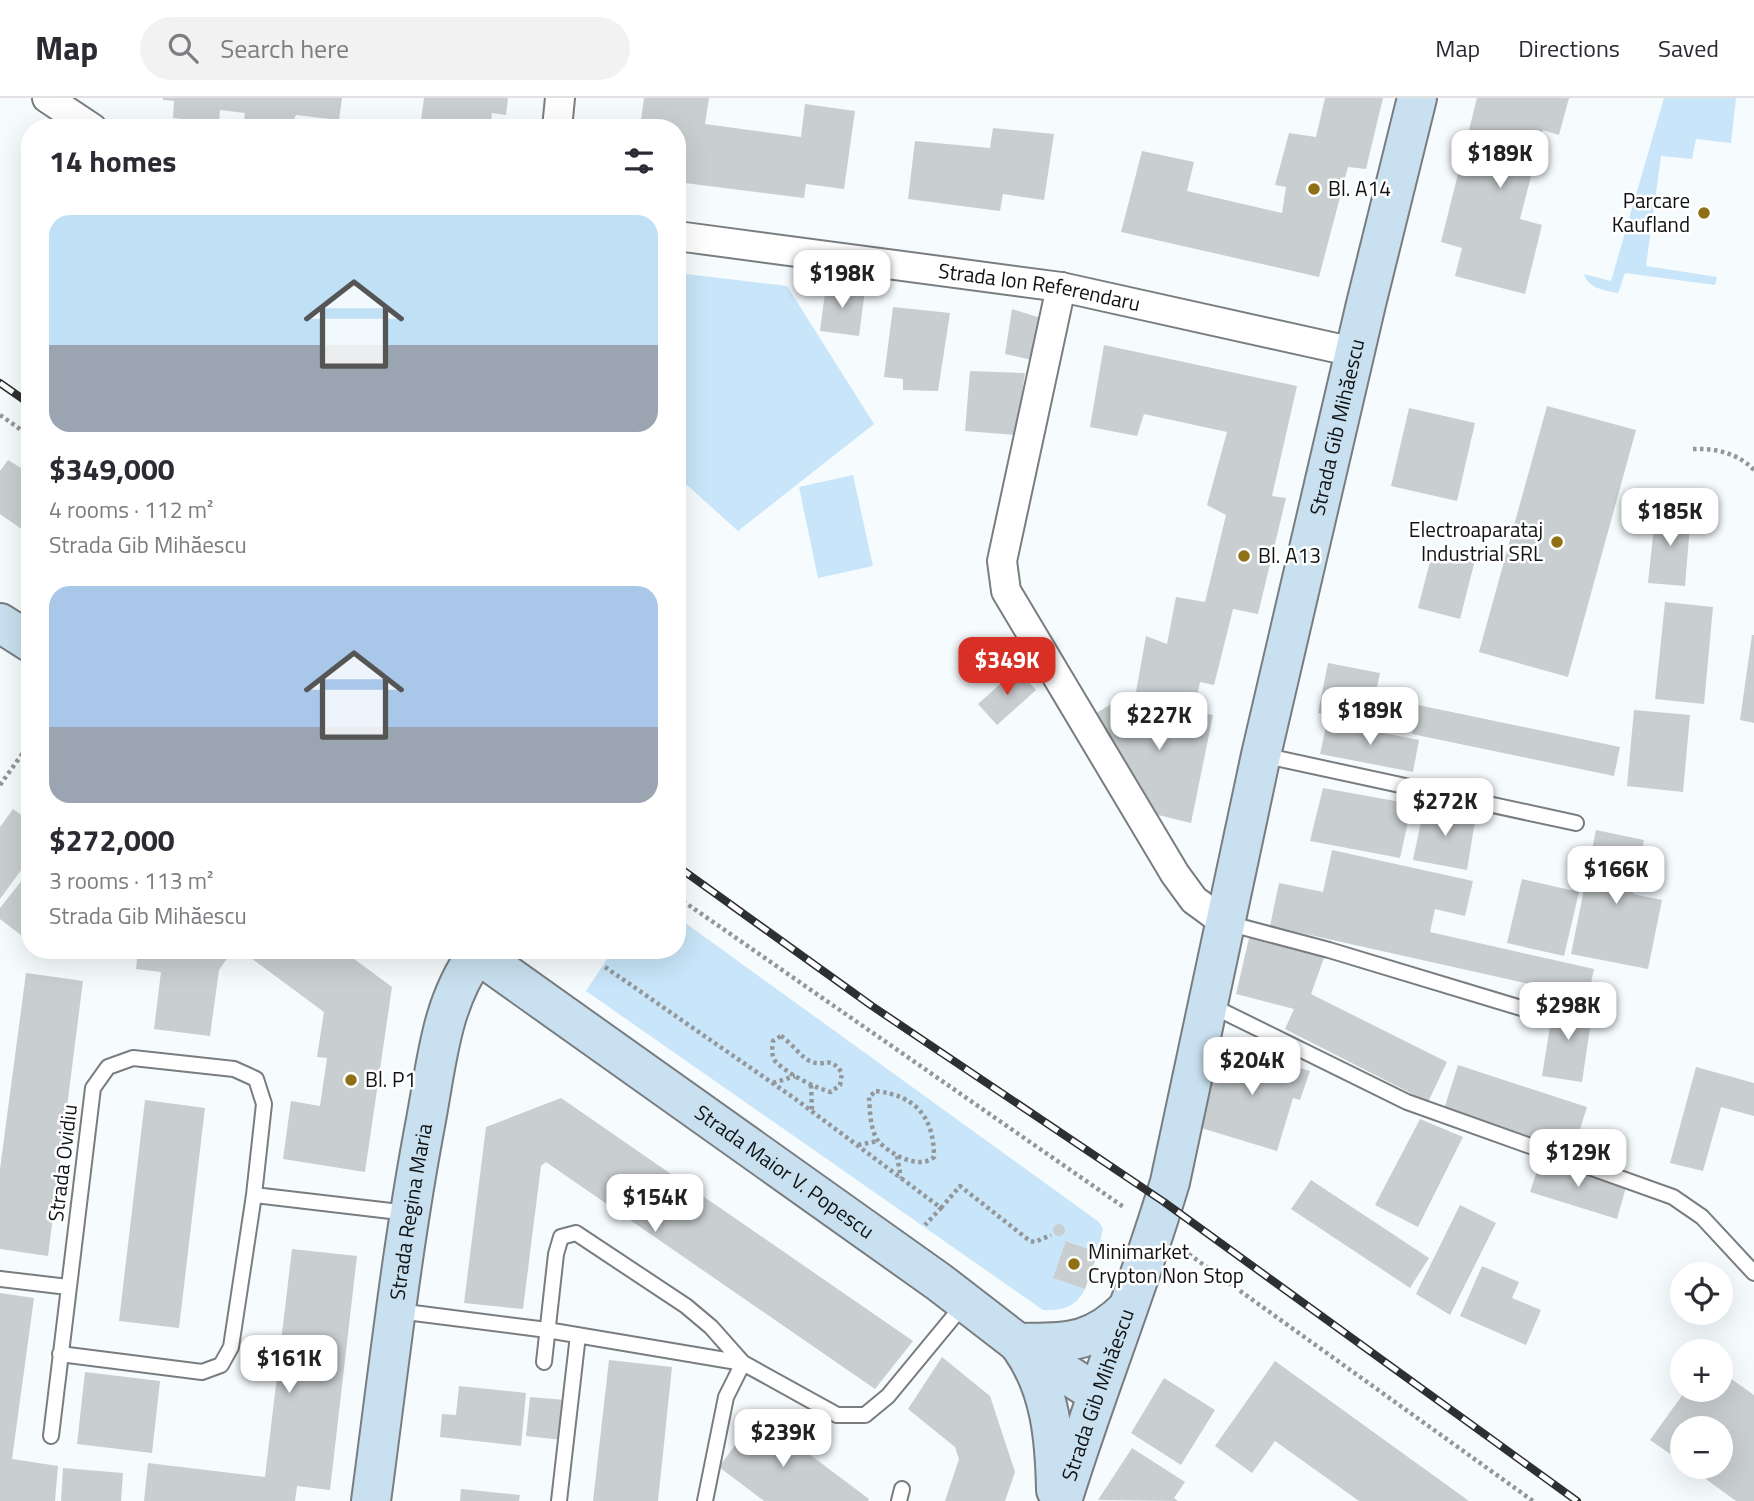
<!DOCTYPE html>
<meta charset="utf-8">
<style>
:root{--surface:#fff;--page:#f2f2f3;--text:#2b2b33;--muted:#7c7c81;--line:#e1e1e2;--accent:#d93025}
body{margin:0;font-family:"Titillium Web",sans-serif;background:var(--page);color:var(--text);height:100vh;display:flex;flex-direction:column;font-size:26px;white-space:nowrap}
*{box-sizing:border-box;margin:0}
p{font-size:23px;color:var(--muted)}
.icon{flex:none;width:38px;height:38px;fill:none;stroke:currentColor;stroke-width:2;stroke-linecap:round;stroke-linejoin:round}
.map{position:relative;flex:1;overflow:hidden}
.side{position:absolute;left:21px;top:21px;width:665px;height:840px;display:flex;flex-direction:column;background:var(--surface);border-radius:28px;box-shadow:0 7px 28px #0002}
.side>*{flex:none}
.fabs{position:absolute;left:1670px;top:1164px;display:grid;gap:14px}
.fabs a{display:grid;place-items:center;width:63px;height:63px;border-radius:50%;background:var(--surface);box-shadow:0 7px 28px #0002;font-size:35px}
.price{position:absolute;translate:-50% -60px;padding:0 16px;border-radius:14px;background:#fff;color:#222;font-size:23px;line-height:46px;filter:drop-shadow(0 2px 4px #0008)}
.price::after{content:'';position:absolute;left:50%;top:42px;width:21px;height:16px;margin-left:-10px;background:inherit;clip-path:polygon(0 0,100% 0,50% 100%)}
.price.selected{background:var(--accent);color:#fff}
ul{padding:0;list-style:none}
li{display:grid;align-content:center;gap:14px;height:371px;padding:0 28px}
li span{display:grid;place-items:center;height:217px;border-radius:21px;color:#555}
li>.icon{margin-inline-start:auto}
span .icon{width:126px;height:126px;fill:#fffc;stroke-width:1}
li b{font-size:30px}
h2{display:flex;justify-content:space-between;align-items:center;height:84px;padding:0 28px;font-size:30px}
header{display:flex;align-items:center;gap:42px;box-sizing:border-box;height:98px;padding:0 35px;background:var(--surface);border-bottom:2px solid var(--line)}
header strong{font-size:33px}
nav{display:flex;gap:38px;margin-inline-start:auto;font-size:24px}
.search{width:490px;height:63px;background:var(--page);display:flex;align-items:center;gap:18px;box-sizing:border-box;padding:0 24px;border-radius:38px;color:var(--muted);font-size:26px}
.map>svg:first-child{display:block}
</style>
<header>
<strong>Map</strong>
<div class="search"><svg class="icon" aria-label="search" viewBox="0 0 24 24"><circle cx="10" cy="10" r="6"/><path d="M15 15l6 6"/></svg>Search here</div>
<nav><a>Map</a><a>Directions</a><a>Saved</a></nav>
</header>
<div class="map">
<svg width="1754" height="1403" viewBox="0 0 1754 1403">
<rect width="100%" height="100%" fill="#f6fbfe"/>
<path fill="#c8e5f9" d="M1664 0H1736L1731 45 1696 41 1692 61 1661 58 1646 168 1717 179 1715 187 1625 175 1618 195C1605 192 1588 191 1584 176L1611 183Z
M677 175 787 188 874 326 738 433 677 378Z
M853 377 873 468 818 480 799 389Z
M677 819 1099 1124 1103 1131 1098 1154 1067 1143 1054 1180 1085 1191C1076 1209 1062 1213 1043 1212L586 893 613 852H677Z"/>
<path fill="#c9ced0" d="M163 0H342L339 22 296 17 290 30 244 25 245 15 220 12 219 25 173 20 174 3 163 2Z
M424 0H508L506 17 492 15 490 30H420Z
M644 0H709L705 26 801 39 805 6 855 13 844 91 806 86 804 100 677 84V30H640Z
M1325 0H1383L1366 71 1348 69 1319 179 1121 134 1142 53 1194 64 1187 93 1282 115 1286 89 1275 87 1289 35 1316 39Z
M1477 0H1569L1559 37 1543 32 1520 121 1542 127 1525 196 1455 178 1462 150 1441 144Z
M993 30 1054 36 1044 102 1003 96 1000 113 908 101 915 43 990 50Z
M826 187 865 192 859 238 820 233Z
M893 209 950 215 938 293 903 292V281L884 279Z
M1012 211 1044 221 1037 263 1005 256Z
M1104 247 1297 288 1272 398 1286 400 1258 516 1233 511 1214 587 1200 584 1195 608 1136 594 1146 538 1167 546 1176 499 1205 504 1226 417 1207 407 1227 334 1144 316 1137 338 1090 329Z
M970 273 1025 275 1016 337 965 333Z
M1547 308 1636 332 1568 579 1479 554Z
M1409 310 1475 325 1457 403 1391 388Z
M30 358V437L0 416V373L8 362 21 370Z
M1656 410 1691 414 1685 488 1648 485Z
M1433 452 1475 462 1460 521 1418 510Z
M1665 504 1713 509 1704 606 1655 601Z
M1752 537H1754V625L1740 622Z
M1328 565 1380 575 1369 626 1318 615Z
M1017 571 1036 592 997 627 978 606Z
M1123 599 1213 617 1191 725 1150 715 1093 617Z
M1418 607 1620 649 1614 678 1412 636Z
M1634 612 1690 617 1683 694 1627 688Z
M1327 624 1419 642 1413 674 1320 656Z
M1323 690 1412 706 1400 760 1310 743Z
M1424 709 1476 717 1467 772 1413 762Z
M13 711 30 723V760L0 801V729Z
M1596 732 1644 742 1633 796 1662 802 1648 871 1571 856Z
M1332 752 1473 783 1465 818 1435 811 1430 834 1594 871 1588 899 1270 828 1279 785 1323 794Z
M30 772V844L0 821V810Z
M1522 781 1579 794 1564 858 1507 845Z
M1250 836 1325 857 1311 896 1447 964 1428 1004 1285 931 1294 911 1236 896Z
M138 852H233L219 872 210 938 154 931 161 874 136 871Z
M240 852H342L392 889 365 1074 283 1061 291 1003 320 1008 327 960 317 959 324 914Z
M26 875 83 883 48 1158 0 1151V1071Z
M1554 904 1593 910 1582 984 1542 978Z
M1224 946 1310 973 1300 1002 1293 1000 1277 1053 1198 1029Z
M1458 967 1587 1009 1573 1053 1444 1011Z
M1696 969 1754 985V1018L1721 1009 1703 1073 1670 1065Z
M561 1000 913 1243 875 1291 546 1064 541 1068 523 1211 464 1205 486 1029Z
M145 1002 205 1010 179 1230 119 1223Z
M1420 1021 1463 1039 1418 1129 1375 1107Z
M1541 1060 1626 1089 1617 1121 1530 1094Z
M1311 1082 1429 1160 1410 1190 1291 1111Z
M1460 1107 1496 1125 1450 1217 1416 1196Z
M1053 1132a6 6 0 1 1 12 0a6 6 0 1 1-12 0Z
M1066 1143 1098 1154 1085 1191 1053 1180Z
M292 1151 357 1158 330 1392 297 1388 295 1403H144L148 1365 265 1379Z
M1482 1168 1519 1184 1512 1200 1541 1212 1526 1247 1460 1218Z
M0 1195 34 1200 12 1361 58 1368 55 1403H0Z
M942 1259 990 1298 1015 1374 1005 1403H945L959 1361 955 1349 908 1311Z
M609 1262 672 1269 658 1403H593Z
M1275 1263 1469 1403H1359L1275 1343 1252 1375 1215 1348Z
M1720 1273 1754 1297V1403H1736L1688 1368H1720V1330H1682V1364L1650 1342 1686 1292H1720Z
M85 1274 160 1283 152 1355 77 1346Z
M1164 1280 1215 1312 1181 1367 1131 1335Z
M459 1288 526 1295 521 1348 440 1339 442 1316 456 1317Z
M530 1299 566 1302 562 1342 526 1338Z
M757 1317 869 1401 868 1403H764L719 1369Z
M1132 1350 1185 1384 1174 1400 1178 1403 1098 1402Z
M63 1370 123 1375 121 1403H61Z
M461 1391 520 1397 519 1403H460Z"/>
<g fill="none" stroke-linecap="round" stroke-linejoin="round">
<g stroke="#797d80" stroke-width="18">
<path id="service" d="M1262 657 1576 725
M1227 825 1329 852 1531 913
M1208 906 1407 1004 1673 1099 1702 1119 1754 1175
M0 1181 68 1189
M398 1213 547 1232 743 1265 837 1317H865L888 1298 964 1206
M60 1256 202 1274 221 1267 231 1249 254 1097
M544 1264 556 1156 561 1139 576 1135 686 1208 711 1229 743 1265 726 1299 705 1403
M51 1338 93 990 108 969 133 960 234 971 256 981 264 1006 254 1097 408 1115
M559 1403 578 1237
M899 1403 902 1391"/>
</g>
<g stroke="#797d80" stroke-width="32">
<g id="minor">
<path d="M47 0 92 30"/>
<path d="M557 30 560 0"/>
<path id="s1" d="M677 138 1061 189 1354 254"/>
<path d="M1061 189 1002 463 1006 493 1175 776 1194 802 1224 824"/>
</g>
</g>
<g stroke="#797d80" stroke-width="42">
<g id="secondary">
<path d="M0 525 30 544"/>
<path id="s2" d="M472 852 939 1184 1018 1245 1096 1295"/>
<path d="M1018 1245C1067 1244 1091 1247 1128 1210"/>
<path d="M1021 1249C1051 1291 1055 1342 1056 1392"/>
<path id="s3" d="M371 1403C388 1276 402 1148 426 1022 437 963 441 905 477 856"/>
<path id="s4" d="M1062 1403C1095 1296 1138 1191 1170 1084L1261 657 1366 206 1417 0"/>
</g>
</g>
<path stroke="#949799" stroke-width="4.5" stroke-dasharray="3.5 3.5" stroke-linecap="butt" d="M0 317 30 338
M1693 351C1715 350 1738 355 1754 372
M0 687 30 645
M677 799 1125 1110
M605 869 794 1000 941 1110 925 1127
M781 938C792 945 801 960 812 964 827 969 829 957 842 975L840 987 831 994C815 990 788 976 776 964 771 958 772 951 773 943Z
M773 985 795 978
M811 987 812 1012
M876 993C916 998 934 1019 934 1059 920 1072 891 1057 879 1044 870 1033 870 1013 869 999Z
M858 1047 878 1043
M897 1058 901 1080
M941 1110 960 1088 1030 1143 1035 1144 1051 1137
M1183 1152 1533 1403"/>
<use href="#service" stroke="#fff" stroke-width="14"/>
<use href="#minor" stroke="#fff" stroke-width="28"/>
<use href="#secondary" stroke="#c8e0ef" stroke-width="38"/>
<g stroke="#2d2f30" stroke-width="8">
<path id="rail" d="M0 285 30 306
M677 768 872 908 1164 1104 1577 1403"/>
</g>
<use href="#rail" stroke="#fff" stroke-width="5" stroke-dasharray="16" stroke-linecap="butt"/>
</g>
<g fill="#8f7015" stroke="#fff" stroke-width="2.5">
<circle cx="1314" cy="91" r="7"/>
<circle cx="1704" cy="115" r="7"/>
<circle cx="1557" cy="444" r="7"/>
<circle cx="1244" cy="458" r="7"/>
<circle cx="351" cy="982" r="7"/>
<circle cx="1074" cy="1166" r="7"/>
</g>
<g text-anchor="middle" stroke-width="5" stroke-linejoin="round" paint-order="stroke">
<g font-size="21" fill="#111314" stroke="#fff" text-anchor="start">
<text x="1328" y="98">Bl. A14</text>
<text x="1690" y="110" text-anchor="end">Parcare<tspan x="1690" dy="24">Kaufland</tspan></text>
<text x="1543" y="439" text-anchor="end">Electroaparataj<tspan x="1543" dy="24">Industrial SRL</tspan></text>
<text x="1258" y="465">Bl. A13</text>
<text x="365" y="989">Bl. P1</text>
<text x="1088" y="1161">Minimarket<tspan x="1088" dy="24">Crypton Non Stop</tspan></text>
</g>
<g font-size="21" fill="#111314" stroke="#fff">
<text dy="7" stroke="none"><textPath href="#s1" startOffset="366">Strada Ion Referendaru</textPath></text>
<text dy="7" stroke="none"><textPath href="#s4" startOffset="1110">Strada Gib Mihăescu</textPath></text>
<text transform="translate(63 1065) rotate(-83)" y="7">Strada Ovidiu</text>
<text dy="7" stroke="none"><textPath href="#s2" startOffset="383">Strada Maior V. Popescu</textPath></text>
<text dy="7" stroke="none"><textPath href="#s3" startOffset="292">Strada Regina Maria</textPath></text>
<text dy="7" stroke="none"><textPath href="#s4" startOffset="112">Strada Gib Mihăescu</textPath></text>
</g>
</g>
</svg>
<div class="fabs">
<a><svg class="icon" aria-label="locate" viewBox="0 0 24 24"><circle cx="12" cy="12" r="6"/><path d="M12 2v4M12 18v4M2 12h4M18 12h4"/></svg></a>
<a>+</a>
<a>−</a>
</div>
<b class="price" style="left:1500px;top:92px">$189K</b>
<b class="price" style="left:842px;top:212px">$198K</b>
<b class="price" style="left:1670px;top:450px">$185K</b>
<b class="price selected" style="left:1007px;top:599px">$349K</b>
<b class="price" style="left:1370px;top:649px">$189K</b>
<b class="price" style="left:1159px;top:654px">$227K</b>
<b class="price" style="left:1445px;top:740px">$272K</b>
<b class="price" style="left:1616px;top:808px">$166K</b>
<b class="price" style="left:1568px;top:944px">$298K</b>
<b class="price" style="left:1252px;top:999px">$204K</b>
<b class="price" style="left:1578px;top:1091px">$129K</b>
<b class="price" style="left:655px;top:1136px">$154K</b>
<b class="price" style="left:289px;top:1297px">$161K</b>
<b class="price" style="left:783px;top:1371px">$239K</b>
<section class="side">
<h2>14 homes<svg class="icon" aria-label="filters" viewBox="0 0 24 24"><path d="M4 7h16M4 17h16"/><circle cx="9" cy="7" r="2"/><circle cx="15" cy="17" r="2"/></svg></h2>
<ul>
<li><span style="background:linear-gradient(#bfe0f5 60%,#9aa5b1 0)"><svg class="icon" aria-label="home" viewBox="0 0 24 24"><path d="M3 11l9-7 9 7M6 9v11h12V9"/></svg></span><div><b>$349,000</b><p>4 rooms · 112 m²</p><p>Strada Gib Mihăescu</p></div></li>
<li><span style="background:linear-gradient(#a9c7e8 65%,#9aa5b1 0)"><svg class="icon" aria-label="home" viewBox="0 0 24 24"><path d="M3 11l9-7 9 7M6 9v11h12V9"/></svg></span><div><b>$272,000</b><p>3 rooms · 113 m²</p><p>Strada Gib Mihăescu</p></div></li>
</ul>
</section>
</div>
